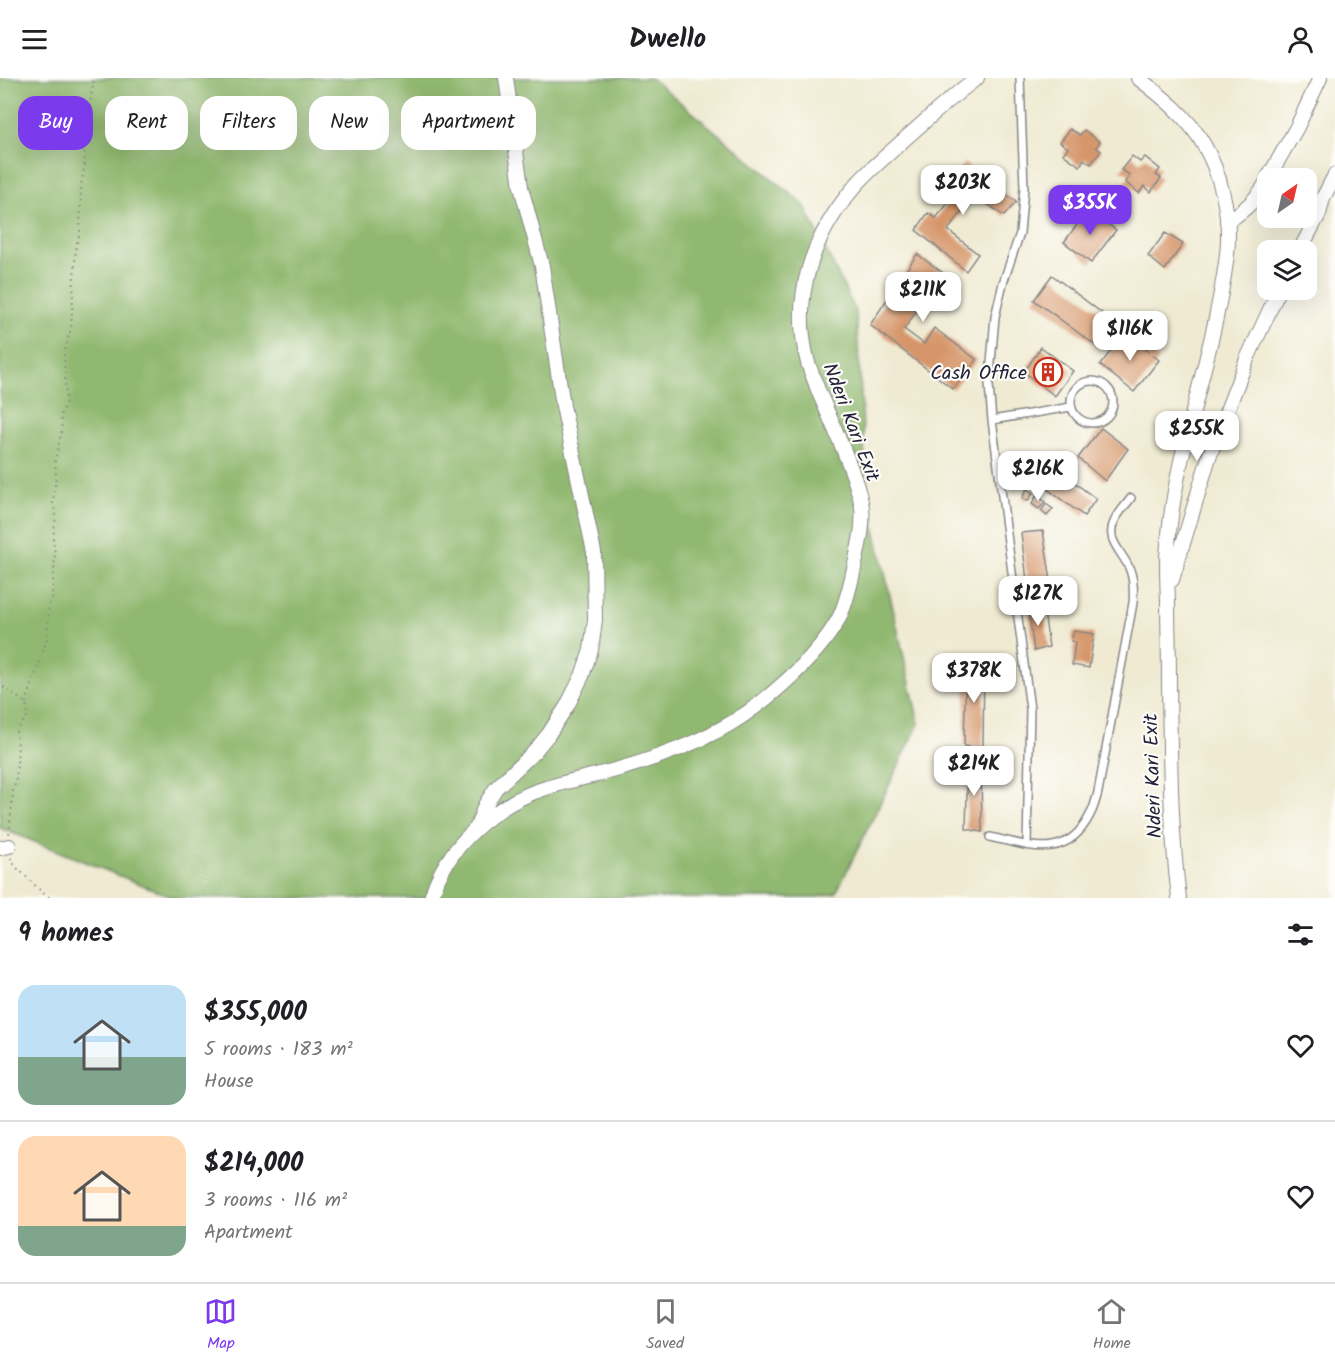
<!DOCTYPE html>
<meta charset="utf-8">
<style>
:root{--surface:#fff;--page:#f6f6f6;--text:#202124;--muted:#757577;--line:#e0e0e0;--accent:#7c3aed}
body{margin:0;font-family:Kalam,sans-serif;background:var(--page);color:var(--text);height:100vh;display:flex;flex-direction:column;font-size:22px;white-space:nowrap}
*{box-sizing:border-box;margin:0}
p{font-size:20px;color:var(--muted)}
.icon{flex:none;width:33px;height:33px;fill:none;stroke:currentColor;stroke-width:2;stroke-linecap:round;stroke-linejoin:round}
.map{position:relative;height:820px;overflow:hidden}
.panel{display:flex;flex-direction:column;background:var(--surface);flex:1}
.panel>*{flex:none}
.hud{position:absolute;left:18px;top:18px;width:600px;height:54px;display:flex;gap:12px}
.needle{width:39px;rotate:34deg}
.buttons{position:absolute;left:1257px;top:90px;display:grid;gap:12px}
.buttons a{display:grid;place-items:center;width:60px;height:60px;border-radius:12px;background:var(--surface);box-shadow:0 6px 24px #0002;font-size:30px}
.price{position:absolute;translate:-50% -51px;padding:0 14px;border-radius:12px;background:#fff;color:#222;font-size:20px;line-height:39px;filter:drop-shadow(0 2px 3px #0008)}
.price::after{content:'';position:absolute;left:50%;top:36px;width:18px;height:14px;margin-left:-9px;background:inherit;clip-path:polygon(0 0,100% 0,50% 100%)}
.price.selected{background:var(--accent);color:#fff}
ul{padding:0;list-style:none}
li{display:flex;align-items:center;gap:18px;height:150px;padding:0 18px}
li+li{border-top:2px solid var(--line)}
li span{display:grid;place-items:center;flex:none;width:168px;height:120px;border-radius:18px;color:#555}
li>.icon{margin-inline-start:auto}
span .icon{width:72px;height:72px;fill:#fffc;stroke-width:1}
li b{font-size:26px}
h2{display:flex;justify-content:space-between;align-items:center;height:72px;padding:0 18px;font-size:26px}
.tag{padding:0 21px;border-radius:18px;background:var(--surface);box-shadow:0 6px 24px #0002;font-size:21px;line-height:54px}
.tag.selected{background:var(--accent);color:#fff}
header{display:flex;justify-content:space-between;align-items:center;height:78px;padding:0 18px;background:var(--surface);font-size:27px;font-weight:700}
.dock{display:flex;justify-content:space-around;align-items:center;height:84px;border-top:2px solid var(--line);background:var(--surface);font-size:16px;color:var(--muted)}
.dock a{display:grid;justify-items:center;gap:3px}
.dock .selected{color:var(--accent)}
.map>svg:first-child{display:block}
</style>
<header><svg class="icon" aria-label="menu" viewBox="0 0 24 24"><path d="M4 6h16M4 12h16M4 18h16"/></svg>Dwello<svg class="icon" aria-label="person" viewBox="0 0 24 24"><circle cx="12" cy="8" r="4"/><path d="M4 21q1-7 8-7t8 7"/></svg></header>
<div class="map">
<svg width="1335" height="820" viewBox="0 0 1335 820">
<rect width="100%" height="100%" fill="#fdfcf7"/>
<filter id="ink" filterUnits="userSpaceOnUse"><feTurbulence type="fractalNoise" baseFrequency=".0167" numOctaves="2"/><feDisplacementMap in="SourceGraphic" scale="12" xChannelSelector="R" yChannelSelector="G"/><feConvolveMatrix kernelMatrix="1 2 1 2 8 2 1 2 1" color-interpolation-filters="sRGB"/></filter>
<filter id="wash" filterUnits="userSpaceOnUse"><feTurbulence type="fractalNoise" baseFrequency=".008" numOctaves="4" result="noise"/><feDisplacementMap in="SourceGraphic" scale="24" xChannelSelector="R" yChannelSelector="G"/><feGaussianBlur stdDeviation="1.35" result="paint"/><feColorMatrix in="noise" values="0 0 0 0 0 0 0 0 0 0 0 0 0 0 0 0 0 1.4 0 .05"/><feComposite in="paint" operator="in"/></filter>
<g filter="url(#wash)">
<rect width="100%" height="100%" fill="#efead1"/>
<path fill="#90b86f" stroke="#596d55" stroke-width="1.5" d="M0 0H651L804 127 856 234 867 416 919 646 836 815 812 820H175L0 750Z"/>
<g id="blocks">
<path fill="#d6966a" d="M1070 51 1080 57 1084 52 1100 64 1096 69 1101 73 1091 86 1084 81 1080 88 1063 76 1068 70 1060 64Z
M1132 78 1140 84 1145 79 1160 91 1156 97 1161 100 1151 114 1144 108 1139 115 1125 104 1130 97 1121 92Z
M964 85 1016 124 1004 138 975 117 948 152 978 176 966 193 916 152 928 135 936 140 964 106 956 100Z
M1088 132 1116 152 1091 185 1064 164Z
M1165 155 1183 166 1165 192 1148 178Z
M917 176 957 205 945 222 931 213 904 251 924 266 934 250 977 282 953 311 870 247Z
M1052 197 1111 242 1095 267 1034 222Z
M1125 255 1159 282 1134 314 1100 287Z
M1041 269 1073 293 1055 318 1024 294Z
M1101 350 1128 371 1105 403 1078 380Z
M1038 377 1096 421 1084 438 1024 394Z
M1027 411 1033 415 1028 423 1022 420Z
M1037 417 1045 424 1039 431 1032 426Z
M1046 426 1053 431 1047 438 1041 433Z
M1043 453 1052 509 1028 510 1021 455Z
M1043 526 1049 569 1034 573 1028 528Z
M1074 553 1094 556 1089 590 1072 587 1075 564 1071 563Z
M984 582 983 671 964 668 966 583Z
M968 684H981L982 754 966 751Z"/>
</g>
</g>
<g filter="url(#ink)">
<use href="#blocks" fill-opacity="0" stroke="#888686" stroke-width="1.5"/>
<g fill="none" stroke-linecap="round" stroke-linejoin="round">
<g stroke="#888686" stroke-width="10">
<path id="lane" d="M1020 0 1024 110 1020 155 1003 205 995 239 989 307 992 342 1030 631 1027 767
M1071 324a21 21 0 1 1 42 0a21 21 0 1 1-42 0Z
M992 342 1071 329
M990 759C1030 768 1067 783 1090 737 1094 730 1096 722 1098 714L1133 525C1134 513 1134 503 1130 492 1124 475 1105 463 1114 444 1118 435 1126 427 1131 420"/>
</g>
<g stroke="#888686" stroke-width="16">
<path id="street" d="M1138 0C1162 18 1189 40 1204 67 1220 95 1229 132 1228 163 1227 189 1221 214 1216 240 1200 315 1174 389 1168 466 1166 484 1167 502 1168 521 1168 548 1169 575 1169 602 1170 675 1170 748 1179 820
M1268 100 1297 49 1320 0
M1227 144C1245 132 1257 121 1268 102
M1300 172 1319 136 1323 120 1335 97
M1172 502 1209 379 1247 281 1279 212
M477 749 485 727 496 710 533 675 548 657 567 628 582 598 591 572 595 542 594 474 563 328 542 188 521 109 506 0
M0 770 9 768
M431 820C445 769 496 725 546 710 573 701 602 697 629 688 659 679 691 667 719 652 759 631 817 581 839 540 847 524 851 504 855 486 859 467 864 449 862 429 860 416 855 403 851 391 841 364 829 338 818 312 815 303 811 294 808 285 790 218 813 156 857 106 872 89 891 74 907 59 930 39 952 18 977 0"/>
</g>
<path stroke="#888686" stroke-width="2" stroke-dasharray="1.5 4.5" stroke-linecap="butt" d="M0 604 3 609 26 625 28 638 16 653 18 667 16 701 13 714 9 757
M26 625 47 561 49 527 52 520 55 479 53 459 56 439 53 425 56 398 55 384 62 351 61 337 66 324 64 276 71 250 76 168 80 155 81 107 85 86 84 66 94 0
M11 780 15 788 45 817 51 820"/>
<use href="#lane" stroke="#fff" stroke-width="7"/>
<use href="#street" stroke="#fff" stroke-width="14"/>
</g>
</g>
<defs>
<g id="building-ring" transform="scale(1.5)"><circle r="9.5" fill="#fdfcf7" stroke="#c8321e" stroke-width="1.5"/><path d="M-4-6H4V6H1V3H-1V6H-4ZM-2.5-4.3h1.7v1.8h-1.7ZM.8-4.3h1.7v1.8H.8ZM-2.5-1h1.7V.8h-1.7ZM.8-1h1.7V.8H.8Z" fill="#c8321e"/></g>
</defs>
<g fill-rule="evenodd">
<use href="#building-ring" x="1048" y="294"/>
</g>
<g text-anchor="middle" stroke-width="4.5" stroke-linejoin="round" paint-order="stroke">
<g font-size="20" fill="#22223b" stroke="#fdfcf7" text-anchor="end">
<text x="1027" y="301">Cash Office</text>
</g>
<g font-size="20" fill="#22223b" stroke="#fdfcf7">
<text transform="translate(852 344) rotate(69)" y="7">Nderi Kari Exit</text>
<text transform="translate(1152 698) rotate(-92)" y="7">Nderi Kari Exit</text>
</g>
</g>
</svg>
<div class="buttons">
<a><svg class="needle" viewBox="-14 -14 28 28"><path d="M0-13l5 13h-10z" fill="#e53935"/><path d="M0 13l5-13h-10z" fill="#757577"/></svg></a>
<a><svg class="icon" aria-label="layers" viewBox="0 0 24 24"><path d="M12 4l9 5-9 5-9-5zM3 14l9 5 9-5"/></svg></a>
</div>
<b class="price" style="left:963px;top:138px">$203K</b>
<b class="price selected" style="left:1090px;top:158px">$355K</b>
<b class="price" style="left:923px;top:245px">$211K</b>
<b class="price" style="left:1130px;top:284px">$116K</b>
<b class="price" style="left:1197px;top:384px">$255K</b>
<b class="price" style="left:1038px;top:424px">$216K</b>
<b class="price" style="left:1038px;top:549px">$127K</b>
<b class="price" style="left:974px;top:626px">$378K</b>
<b class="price" style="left:974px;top:719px">$214K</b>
<div class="hud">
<a class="tag selected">Buy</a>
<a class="tag">Rent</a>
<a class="tag">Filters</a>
<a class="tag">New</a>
<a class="tag">Apartment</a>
</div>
</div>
<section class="panel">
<h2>9 homes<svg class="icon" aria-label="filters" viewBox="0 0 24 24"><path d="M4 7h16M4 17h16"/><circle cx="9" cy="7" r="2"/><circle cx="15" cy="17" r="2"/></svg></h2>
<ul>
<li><span style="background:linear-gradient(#bfe0f5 60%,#7fa58c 0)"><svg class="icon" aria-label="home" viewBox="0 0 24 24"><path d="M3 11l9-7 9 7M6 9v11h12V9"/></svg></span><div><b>$355,000</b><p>5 rooms · 183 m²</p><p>House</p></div><svg class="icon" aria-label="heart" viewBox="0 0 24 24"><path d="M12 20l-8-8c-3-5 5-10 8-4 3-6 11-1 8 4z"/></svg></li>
<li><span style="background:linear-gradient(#ffd9b3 75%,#7fa58c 0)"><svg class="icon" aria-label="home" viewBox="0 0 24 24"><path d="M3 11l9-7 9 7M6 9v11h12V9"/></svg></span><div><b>$214,000</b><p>3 rooms · 116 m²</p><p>Apartment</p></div><svg class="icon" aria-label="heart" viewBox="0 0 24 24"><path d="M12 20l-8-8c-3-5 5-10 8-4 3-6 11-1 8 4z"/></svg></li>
</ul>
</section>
<nav class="dock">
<a class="selected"><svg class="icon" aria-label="map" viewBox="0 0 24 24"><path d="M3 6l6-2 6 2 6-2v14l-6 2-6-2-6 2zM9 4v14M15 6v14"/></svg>Map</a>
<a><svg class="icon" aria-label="saved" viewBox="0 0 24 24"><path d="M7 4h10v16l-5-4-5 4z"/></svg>Saved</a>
<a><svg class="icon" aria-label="home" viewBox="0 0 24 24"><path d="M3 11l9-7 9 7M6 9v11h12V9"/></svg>Home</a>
</nav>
